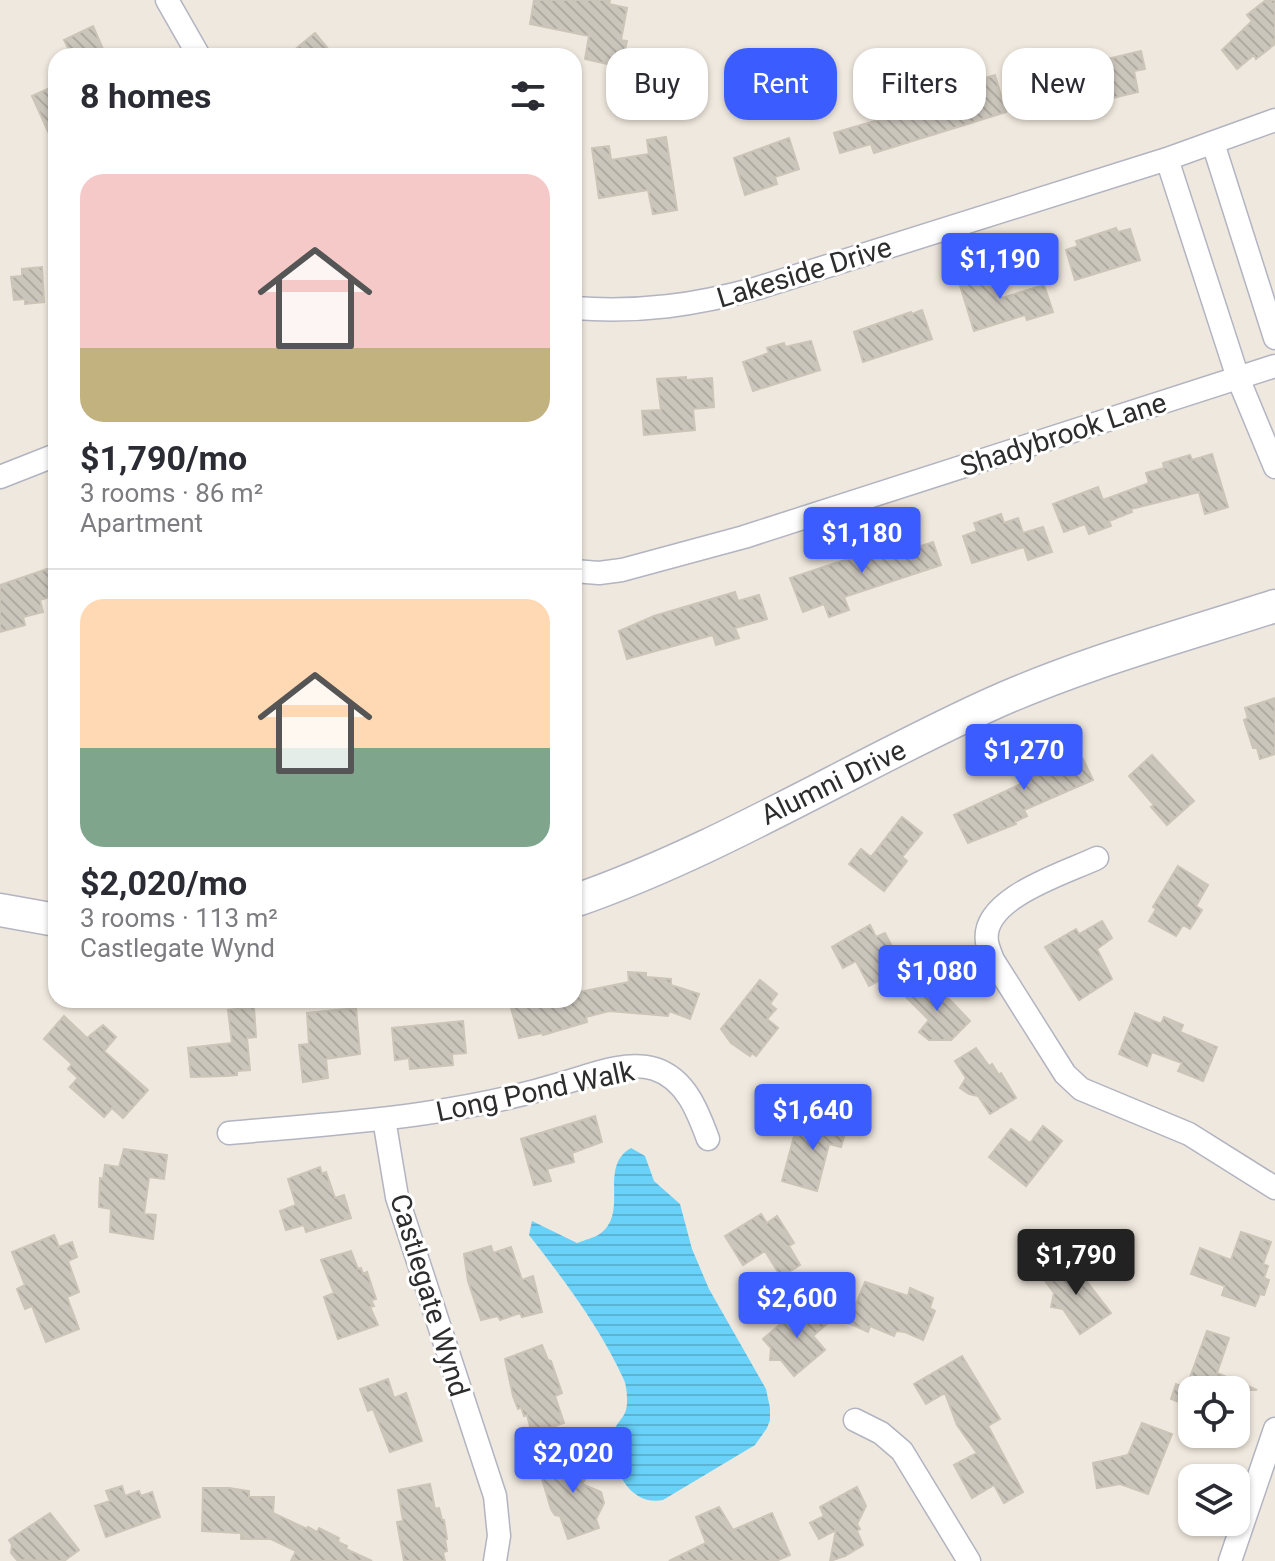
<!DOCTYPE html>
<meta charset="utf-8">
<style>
:root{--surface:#fff;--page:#f7f7f7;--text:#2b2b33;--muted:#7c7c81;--line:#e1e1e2;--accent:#3b5dff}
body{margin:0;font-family:Roboto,sans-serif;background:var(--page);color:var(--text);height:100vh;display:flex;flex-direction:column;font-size:30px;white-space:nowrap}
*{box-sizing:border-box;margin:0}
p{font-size:26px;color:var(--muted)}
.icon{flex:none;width:44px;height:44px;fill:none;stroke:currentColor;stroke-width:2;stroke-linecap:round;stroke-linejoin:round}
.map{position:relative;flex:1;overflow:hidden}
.details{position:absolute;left:48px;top:48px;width:534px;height:960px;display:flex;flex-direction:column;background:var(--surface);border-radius:24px;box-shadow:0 2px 6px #0004}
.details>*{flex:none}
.top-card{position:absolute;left:606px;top:48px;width:548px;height:72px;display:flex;gap:16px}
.controls{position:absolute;left:1178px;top:1376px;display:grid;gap:16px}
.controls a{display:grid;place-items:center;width:72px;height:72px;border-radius:16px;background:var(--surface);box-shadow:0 2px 6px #0004;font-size:40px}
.price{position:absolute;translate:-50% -68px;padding:0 18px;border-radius:8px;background:var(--accent);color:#fff;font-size:26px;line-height:52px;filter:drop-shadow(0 2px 4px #0008)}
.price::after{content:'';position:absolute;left:50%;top:48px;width:24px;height:18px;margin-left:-12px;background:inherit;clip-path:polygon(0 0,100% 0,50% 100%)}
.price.selected{background:#222;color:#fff}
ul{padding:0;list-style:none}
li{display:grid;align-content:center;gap:16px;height:424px;padding:0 32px}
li+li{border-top:2px solid var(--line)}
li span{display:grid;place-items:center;height:248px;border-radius:24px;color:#555}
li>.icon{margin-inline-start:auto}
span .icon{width:144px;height:144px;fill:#fffc;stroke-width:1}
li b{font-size:34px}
h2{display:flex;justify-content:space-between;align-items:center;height:96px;padding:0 32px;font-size:34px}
.tag{padding:0 28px;border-radius:24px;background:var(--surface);box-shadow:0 2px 6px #0004;font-size:28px;line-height:72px}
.tag.selected{background:var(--accent);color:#fff}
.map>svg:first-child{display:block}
</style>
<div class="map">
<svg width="1275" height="1561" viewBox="0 0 1275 1561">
<defs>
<pattern id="water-rules" width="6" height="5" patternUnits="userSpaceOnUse" patternTransform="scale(2)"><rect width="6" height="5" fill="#6ad1f8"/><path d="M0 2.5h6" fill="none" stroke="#5cb4d5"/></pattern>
<pattern id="building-back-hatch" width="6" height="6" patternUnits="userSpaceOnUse" patternTransform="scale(2)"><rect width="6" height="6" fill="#cbc6bc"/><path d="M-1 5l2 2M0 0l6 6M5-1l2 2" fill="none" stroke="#afaaa2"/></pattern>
</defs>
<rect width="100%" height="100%" fill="#efe8de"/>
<path fill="url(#water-rules)" d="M631 1148 645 1156 654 1181 680 1204 692 1249 709 1289 766 1389 770 1408V1420L767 1428 755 1445 663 1500C627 1507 608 1462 614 1431 616 1423 624 1418 626 1410 628 1403 627 1386 624 1380 600 1327 564 1280 529 1235L532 1221 577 1243C584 1240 595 1238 601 1233 629 1211 598 1167 631 1148Z"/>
<path fill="url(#building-back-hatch)" stroke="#cbc4b7" stroke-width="2" d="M534 0H610L609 4 627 8 621 40 627 41 621 67 585 59 589 36 530 24Z
M1266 0H1275V44L1256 59 1254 55 1237 69 1222 50 1252 21 1247 15Z
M93 26 106 56H72L64 40Z
M315 33 334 56H287Z
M1092 49 1095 62 1141 51 1145 69 1134 71 1138 92 1112 98 1110 90 1079 97 1082 109 1056 115 1046 73 1076 66 1073 54Z
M995 75 1006 112 874 153 871 144 840 153 834 133 929 105 926 95Z
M816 83 822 105 800 112 794 90Z
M56 85V149L32 96Z
M666 137 677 210 653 214 648 190 599 198 592 148 609 146 611 160 649 154 647 140Z
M789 138 799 169 775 177 777 184 745 195 734 158Z
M1116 228 1118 232 1130 229 1140 260 1075 280 1066 250 1078 246 1076 241Z
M42 267 44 302 25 304V299L14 300 11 277 22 276V269Z
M991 269 1002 298 1044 285 1053 312 1027 320 1025 315 974 331 958 279Z
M922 310 932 339 863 362 854 332 911 312 912 314Z
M811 341 820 370 753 391 743 362 769 353 767 348 784 343 785 347Z
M686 377V380L712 378 714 407 693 409 695 430 644 435 642 411 661 410 657 379Z
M1212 454 1228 507 1205 514 1199 492 1131 509 1132 512 1109 521 1111 526 1089 534 1085 524 1064 532 1053 504 1098 487 1103 500 1149 483 1146 473 1164 468 1163 463 1190 455 1192 460Z
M1001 514 1004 523 1018 518 1023 533 1043 527 1052 552 1028 560 1024 547 972 563 963 536 977 531 974 523Z
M911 538 915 548 933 542 941 565 844 597 849 610 829 617 824 604 803 612 790 578Z
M56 566V595L40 600 43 612 23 617 25 625 0 632V585Z
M735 592 738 601 759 595 767 619 735 628 739 638 716 645 713 635 627 659 619 631 654 616Z
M1275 698V754L1260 759 1257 748H1253L1244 720 1248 718 1245 708Z
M1053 741 1064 768 1083 759 1093 780 1024 810 1027 816 1015 822 1016 824 968 843 954 815 1023 783 1010 755 1025 748 1027 752Z
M1152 755 1194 801 1167 825 1151 807 1154 805 1129 776Z
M902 817 922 833 902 857 907 861 884 891 849 864 861 849 871 857Z
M1178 866 1208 885 1196 906 1202 910 1190 929 1183 925 1176 936 1149 921 1156 909 1153 907Z
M1102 921 1112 938 1097 949 1112 979 1079 1000 1045 947 1076 929 1079 934Z
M870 925 876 937 885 933 903 968 869 986 856 961 843 968 832 947Z
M628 972 646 973V977L671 979V985L699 994 690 1019 669 1011 668 1016 609 1011 586 1017 587 1022 543 1035 542 1033 519 1038 509 1000H535L537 1004 550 1000H574V993L629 982Z
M923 978 939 994 941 993 951 1001 970 1021 951 1040H929L919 1032 929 1020 905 996Z
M760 980 777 994 770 1004 776 1009 767 1019 778 1028 756 1056 752 1053 750 1056 731 1043 721 1029Z
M254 1007 256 1037 247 1038 250 1070 237 1071V1075L226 1076 191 1077 188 1048 232 1043 228 1010Z
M356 1008 360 1054 326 1059 328 1078 303 1082 299 1045 309 1044 307 1013Z
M1135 1013 1161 1024 1164 1017 1183 1025 1180 1032 1217 1047 1203 1081 1178 1071 1182 1063 1152 1052 1147 1066 1119 1054Z
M64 1016 87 1038 103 1025 116 1037 104 1051 148 1090 123 1118 112 1108 104 1117 70 1087 78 1078 68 1069 72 1064 44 1039Z
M463 1021 466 1053 452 1054 453 1065 410 1069 409 1058 395 1060 392 1028Z
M976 1048 989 1066 992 1064 999 1075 1001 1073 1016 1098 990 1114 978 1096 969 1094 960 1088 966 1078 955 1061Z
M818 1115 848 1123 841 1147 829 1144 817 1191 782 1181 796 1129 813 1133Z
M595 1116 602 1142 572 1153 574 1162 547 1169 551 1181 534 1185 521 1139Z
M1043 1126 1062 1141 1026 1186 989 1157 1011 1129 1030 1143Z
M124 1149 167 1155 164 1179 149 1177 144 1214 156 1215 153 1239 110 1232 111 1209 99 1207 100 1178 103 1179 105 1165 119 1167Z
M320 1167 322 1174 326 1172 335 1198 344 1195 351 1218 306 1232 304 1225 286 1230 280 1211 296 1205 288 1179Z
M761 1214 767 1223 777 1216 794 1243 789 1246 800 1265 781 1277 765 1251 743 1265 725 1236Z
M1241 1232 1271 1242 1263 1264 1268 1266 1264 1278 1269 1280 1264 1295 1260 1294 1255 1306 1222 1295 1225 1286 1191 1274 1200 1248 1231 1260Z
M54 1235 59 1247 72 1242 77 1257 68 1261 79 1292 67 1297 79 1329 46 1342 32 1306 25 1309 17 1289 25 1285 12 1252Z
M491 1246 493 1253 511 1247 522 1280 533 1276 542 1312 522 1317 520 1313 500 1320 498 1316 481 1320 468 1281 464 1254Z
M351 1251 358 1269 361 1268 363 1274 367 1272 376 1299 371 1300 374 1306 370 1307 378 1325 338 1339 324 1297 334 1293 321 1260Z
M1070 1260 1111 1313 1080 1334 1063 1309 1051 1307 1054 1293 1043 1278Z
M865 1282 908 1296 910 1288 933 1298 930 1308 935 1311 923 1340 905 1332 896 1331 894 1336 870 1326 868 1332 848 1323Z
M811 1305 828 1323 813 1336 825 1350 794 1376 781 1360H770L771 1348 763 1339 792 1314 796 1318Z
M1207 1331 1229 1338 1217 1373 1257 1390H1192V1407L1171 1399 1176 1384 1186 1388Z
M542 1345 548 1360 551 1361 562 1393 555 1396 564 1423 532 1434 527 1415 524 1416 521 1407 518 1409 513 1396 505 1359Z
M962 1356 1000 1419 988 1426 1023 1492 1004 1503 994 1485 972 1498 954 1465 977 1453 957 1425 945 1393 926 1404 914 1384Z
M388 1379 394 1398 406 1393 422 1441 390 1452 373 1409 368 1411 360 1389Z
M1142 1423 1172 1434 1148 1494 1120 1484 1097 1488 1093 1463 1128 1455Z
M583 1453 590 1457 593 1467 582 1484 601 1492 604 1503 596 1519 599 1528 568 1539 560 1516 555 1515 551 1509 539 1469Z
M430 1484 435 1509 439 1508 442 1520H444L447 1539H445L447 1551 443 1552 445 1561H404L397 1522 403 1521 398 1490Z
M122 1486 125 1496 139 1491 141 1496 152 1492 160 1517 106 1537 95 1506 110 1501 106 1491Z
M857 1487 866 1506 857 1524 860 1529 857 1531 863 1545 845 1556 830 1561 836 1530 819 1539 810 1523 824 1516 820 1507Z
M203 1488H229L249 1491V1497H274L273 1513 307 1529 308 1527 317 1532 319 1528 339 1538 338 1542 347 1546 346 1549 372 1561H291L296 1551 271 1539H241V1533L202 1531Z
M719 1507 733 1530 772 1513 790 1555 776 1561H669L706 1543 696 1517Z
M50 1513 79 1550 64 1561 17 1560 11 1553 12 1545 9 1540Z"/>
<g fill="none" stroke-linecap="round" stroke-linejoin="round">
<g stroke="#b2b4c1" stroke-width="25">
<path id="minor" d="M167 0 199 56
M1213 143 1275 338
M1167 159 1238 378 1275 467
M574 308C640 313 695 305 758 288L1167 159 1275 120
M0 477 56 455
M574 571 599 573 622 570 744 537 1275 366
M1097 858C1066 873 980 898 987 942 988 948 991 955 993 960L1065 1074 1081 1089 1189 1134 1275 1188
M384 1119 397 1197 495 1496 499 1536 495 1561
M229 1133C340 1123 452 1117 560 1084 589 1076 624 1060 655 1069 686 1079 698 1112 708 1139
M855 1420 881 1433 902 1451 969 1561
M1230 1561 1275 1429"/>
</g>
<g stroke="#b2b4c1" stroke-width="35">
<path id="secondary" d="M574 901C718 851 849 769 987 706 1079 664 1179 637 1275 606
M0 910 56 920"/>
</g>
<use href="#minor" stroke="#fff" stroke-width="22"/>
<use href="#secondary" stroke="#fff" stroke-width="32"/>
</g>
<g text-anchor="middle" stroke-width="6" stroke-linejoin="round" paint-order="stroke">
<g font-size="28" fill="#2d2d2d" stroke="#fff">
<text transform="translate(804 272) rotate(-17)" y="10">Lakeside Drive</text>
<text transform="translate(1063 434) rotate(-18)" y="10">Shadybrook Lane</text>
<text transform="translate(833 782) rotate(-26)" y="10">Alumni Drive</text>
<text transform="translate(535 1091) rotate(-12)" y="10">Long Pond Walk</text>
<text transform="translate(430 1295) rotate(73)" y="10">Castlegate Wynd</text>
</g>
</g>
</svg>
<div class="controls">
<a><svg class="icon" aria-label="locate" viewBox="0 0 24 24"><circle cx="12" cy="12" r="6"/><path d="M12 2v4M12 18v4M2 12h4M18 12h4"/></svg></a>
<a><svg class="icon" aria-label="layers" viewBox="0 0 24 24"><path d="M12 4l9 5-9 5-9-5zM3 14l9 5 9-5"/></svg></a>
</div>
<b class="price" style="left:1000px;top:301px">$1,190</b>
<b class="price" style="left:862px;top:575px">$1,180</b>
<b class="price" style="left:1024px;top:792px">$1,270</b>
<b class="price" style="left:937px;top:1013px">$1,080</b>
<b class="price" style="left:813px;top:1152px">$1,640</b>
<b class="price selected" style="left:1076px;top:1297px">$1,790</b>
<b class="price" style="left:797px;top:1340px">$2,600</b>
<b class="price" style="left:573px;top:1495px">$2,020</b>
<div class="top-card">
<a class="tag">Buy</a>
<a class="tag selected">Rent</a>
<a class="tag">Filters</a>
<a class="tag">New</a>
</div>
<section class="details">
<h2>8 homes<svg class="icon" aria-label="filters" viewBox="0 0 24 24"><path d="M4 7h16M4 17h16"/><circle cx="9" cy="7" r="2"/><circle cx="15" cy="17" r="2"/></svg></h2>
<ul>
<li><span style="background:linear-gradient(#f6c9c9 70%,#c2b280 0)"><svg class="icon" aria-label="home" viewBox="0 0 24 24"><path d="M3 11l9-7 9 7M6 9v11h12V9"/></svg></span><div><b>$1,790/mo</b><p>3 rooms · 86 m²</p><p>Apartment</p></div></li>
<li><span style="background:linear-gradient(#ffd9b3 60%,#7fa58c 0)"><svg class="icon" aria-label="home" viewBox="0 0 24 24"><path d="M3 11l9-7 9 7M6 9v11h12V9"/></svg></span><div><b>$2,020/mo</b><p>3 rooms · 113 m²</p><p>Castlegate Wynd</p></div></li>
</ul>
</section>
</div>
